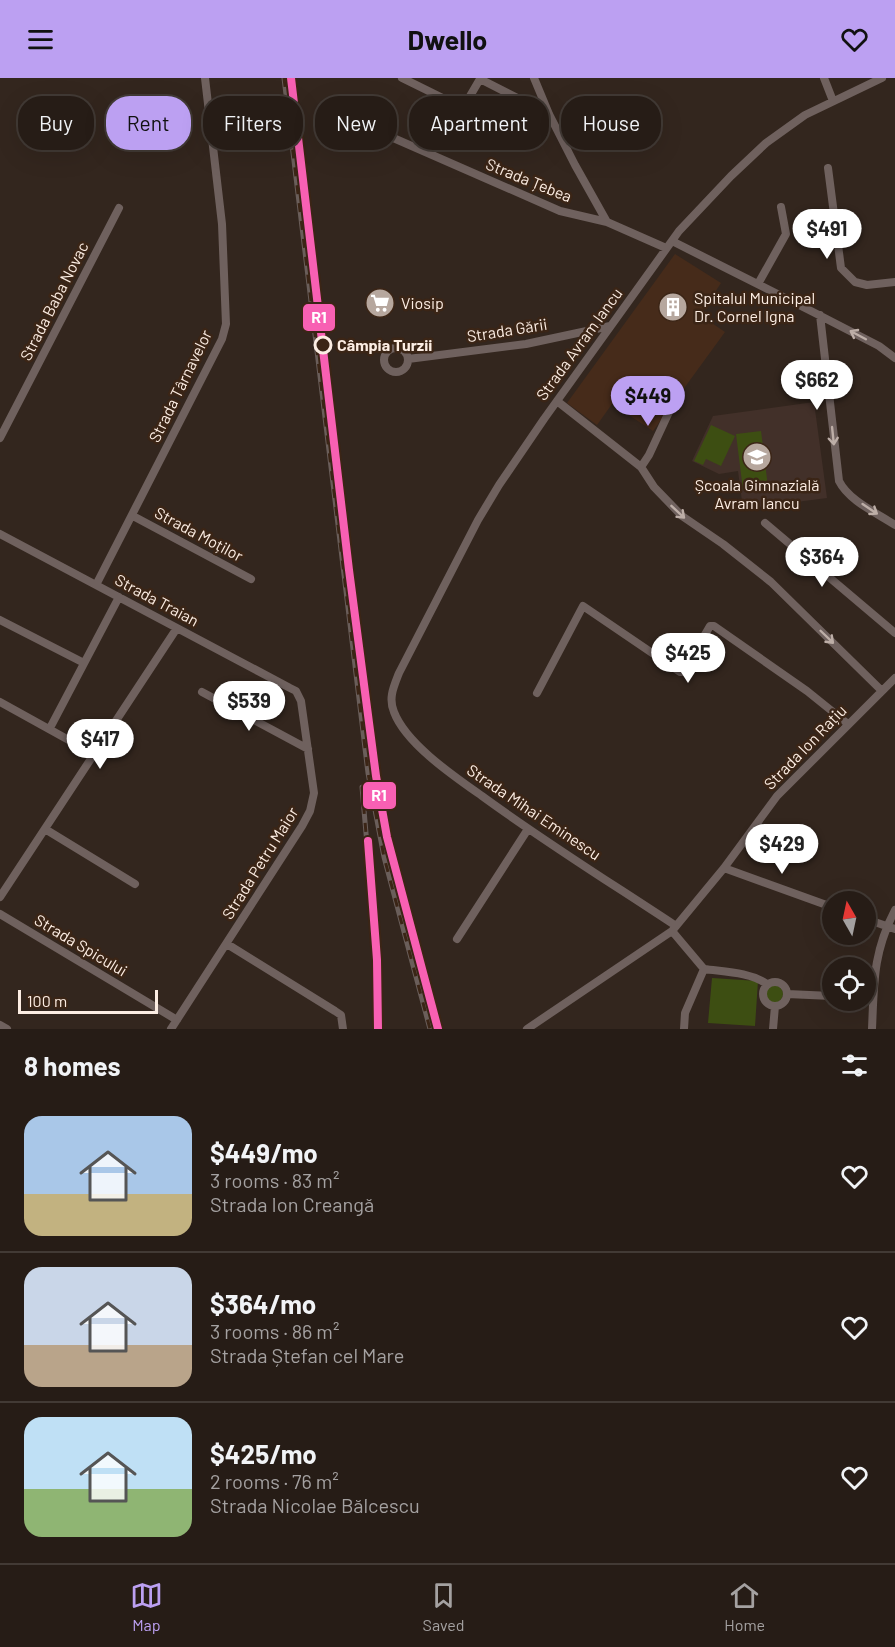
<!DOCTYPE html>
<meta charset="utf-8">
<style>
:root{--surface:#261c16;--page:#2e251f;--text:#f1f3f6;--muted:#a4a1a1;--line:#423a35;--accent:#bca0f2}
body{margin:0;font-family:Barlow,sans-serif;background:var(--page);color:var(--text);height:100vh;display:flex;flex-direction:column;font-size:22px;white-space:nowrap}
*{box-sizing:border-box;margin:0}
p{font-size:20px;color:var(--muted)}
.icon{flex:none;width:33px;height:33px;fill:none;stroke:currentColor;stroke-width:2;stroke-linecap:round;stroke-linejoin:round}
.map{position:relative;height:951px;overflow:hidden}
.details{display:flex;flex-direction:column;background:var(--surface);flex:1}
.details>*{flex:none}
.top-card{position:absolute;left:18px;top:18px;width:860px;height:54px;display:flex;gap:12px}
.needle{width:39px;rotate:351deg}
.fabs{position:absolute;left:822px;top:813px;display:grid;gap:12px}
.fabs a{display:grid;place-items:center;width:54px;height:54px;border-radius:50%;background:var(--surface);box-shadow:0 6px 24px #0002,0 0 0 2px var(--line);font-size:30px}
.scale{position:absolute;left:18px;bottom:15px;width:140px;box-sizing:border-box;padding-left:6px;border:3px solid #fcede3;border-top:0;font-size:16px;line-height:21px;white-space:nowrap;color:#fcede3;-webkit-text-stroke:4px #3b2516;paint-order:stroke}
.price{position:absolute;translate:-50% -51px;padding:0 14px;border-radius:21px;background:#fff;color:#222;font-size:20px;line-height:39px;filter:drop-shadow(0 2px 3px #0008)}
.price::after{content:'';position:absolute;left:50%;top:36px;width:18px;height:14px;margin-left:-9px;background:inherit;clip-path:polygon(0 0,100% 0,50% 100%)}
.price.selected{background:var(--accent);color:#111}
ul{padding:0;list-style:none}
li{display:flex;align-items:center;gap:18px;height:150px;padding:0 24px}
li+li{border-top:2px solid var(--line)}
li span{display:grid;place-items:center;flex:none;width:168px;height:120px;border-radius:18px;color:#555}
li>.icon{margin-inline-start:auto}
span .icon{width:72px;height:72px;fill:#fffc;stroke-width:1}
li b{font-size:26px}
h2{display:flex;justify-content:space-between;align-items:center;height:72px;padding:0 24px;font-size:26px}
.tag{padding:0 21px;border-radius:24px;background:var(--surface);box-shadow:0 6px 24px #0002,0 0 0 2px var(--line);font-size:21px;line-height:54px}
.tag.selected{background:var(--accent);color:#111}
header{display:flex;justify-content:space-between;align-items:center;height:78px;padding:0 24px;background:var(--accent);color:#111;font-size:27px;font-weight:700}
.tab-bar{display:flex;justify-content:space-around;align-items:center;height:84px;border-top:2px solid var(--line);background:var(--surface);font-size:16px;color:var(--muted)}
.tab-bar a{display:grid;justify-items:center;gap:3px}
.tab-bar .selected{color:var(--accent)}
.map>svg:first-child{display:block}
</style>
<header><svg class="icon" aria-label="menu" viewBox="0 0 24 24"><path d="M4 6h16M4 12h16M4 18h16"/></svg>Dwello<svg class="icon" aria-label="heart" viewBox="0 0 24 24"><path d="M12 20l-8-8c-3-5 5-10 8-4 3-6 11-1 8 4z"/></svg></header>
<div class="map">
<svg width="895" height="951" viewBox="0 0 895 951">
<rect width="100%" height="100%" fill="#33261e"/>
<path fill="#462b1a" d="M675 176 721 205 700 237 725 254 653 353 612 326 597 347 567 325Z"/>
<path fill="#423029" d="M814 324 827 420 743 431 738 393 719 396 692 383 713 338Z"/>
<path fill="#3d4e12" d="M711 347 735 358 721 388 706 381 703 387 694 383Z
M761 353 768 409 743 412 736 356Z
M712 900 758 903 755 948 708 945Z
M765 916a9 9 0 1 1 18 0a9 9 0 1 1-18 0Z"/>
<g fill="none" stroke-linecap="round" stroke-linejoin="round">
<path stroke="#6f615e" stroke-width="8" d="M402 0 463 30 480 1 549 36
M534 0 549 36 575 87 607 144 666 170
M824 0 833 23
M340 43 366 48 560 133 607 144
M828 90 841 190 855 204 867 207 895 204
M672 163 813 234 879 268 895 280
M758 206 786 156 781 129
M820 237 839 403C849 423 877 435 895 447
M384 282a12 12 0 1 1 24 0a12 12 0 1 1-24 0Z
M408 281 526 266 610 248
M557 323 641 389 654 409 682 438 723 466 771 504 882 613
M0 360 119 130
M641 389 649 377 675 321
M133 438 251 501
M765 445 895 555
M0 456 290 610 296 613 301 623 314 715 310 733 302 748 171 951
M96 507 222 261 226 246 222 146 205 0
M0 542 84 585
M202 614 308 671
M537 615 583 528 680 594H683L710 548H714L807 613 848 646
M0 624 94 676
M50 650 119 519
M45 751 135 806
M724 790 832 829
M0 819 177 550
M0 836 177 942
M866 841 895 851
M676 848C611 805 545 764 482 718 455 699 406 666 394 634 388 620 394 608 399 595L478 442 499 407 544 341 679 153 731 98 766 65 805 37 882 0
M672 853 704 891C726 894 749 894 767 906
M457 861 528 751
M227 866 335 933 341 937 343 951
M763 916a12 12 0 1 1 24 0a12 12 0 1 1-24 0Z
M787 916 832 918
M0 947 7 951
M527 951 672 853 724 790 777 718 895 600
M684 951 685 935 704 891
M773 951 775 928
M872 951C874 905 873 874 895 832"/>
<g stroke="#6a5e5a" stroke-width="5">
<path id="rail" d="M284 0 368 695 384 779 430 951
M362 709 377 882 378 951"/>
</g>
<use href="#rail" stroke="#3b2516" stroke-width="3" stroke-dasharray="9" stroke-linecap="butt"/>
<g stroke="#3b2516" stroke-width="12">
<path id="rail-1" d="M291 0 349 492 376 698 387 759 438 951
M368 763 377 882 378 951"/>
</g>
<use href="#rail-1" stroke="#f860b3" stroke-width="8"/>
</g>
<defs><path id="oneway-shaft" d="M-6 0H5M1.5-3L5.5 0L1.5 3" fill="none" stroke-width="1.6" stroke-linecap="round" stroke-linejoin="round" transform="scale(1.5)"/></defs>
<g stroke="#bdaea7">
<use href="#oneway-shaft" transform="translate(858 257) rotate(-152)"/>
<use href="#oneway-shaft" transform="translate(833 358) rotate(84)"/>
<use href="#oneway-shaft" transform="translate(870 431) rotate(34)"/>
<use href="#oneway-shaft" transform="translate(678 434) rotate(43)"/>
<use href="#oneway-shaft" transform="translate(827 559) rotate(44)"/>
</g>
<defs>
<g id="supermarket-disc" transform="scale(1.5)"><circle r="9.5" fill="#b6a79e" stroke="#3b2516"/><path d="M-6-5.5h2.5l.6 2H6L4.5 2H-2.5L-4.4-4H-6ZM-1.5 3.2a1.3 1.3 0 1 0 .1 0ZM3 3.2a1.3 1.3 0 1 0 .1 0Z" fill="#fff"/></g>
<g id="building-disc" transform="scale(1.5)"><circle r="9.5" fill="#b6a79e" stroke="#3b2516"/><path d="M-4-6H4V6H1V3H-1V6H-4ZM-2.5-4.3h1.7v1.8h-1.7ZM.8-4.3h1.7v1.8H.8ZM-2.5-1h1.7V.8h-1.7ZM.8-1h1.7V.8H.8Z" fill="#fff"/></g>
<g id="school-disc" transform="scale(1.5)"><circle r="9.5" fill="#b6a79e" stroke="#3b2516"/><path d="M0-5L7-2L0 1L-7-2ZM-4 1L0 2.5L4 1V4Q0 6-4 4Z" fill="#fff"/></g>
</defs>
<g fill-rule="evenodd">
<use href="#supermarket-disc" x="380" y="225"/>
<use href="#building-disc" x="673" y="229"/>
<use href="#school-disc" x="757" y="379"/>
</g>
<circle fill="#3b2516" stroke="#fcede3" stroke-width="3" cx="323" cy="267" r="8"/>
<g text-anchor="middle" stroke-width="5" stroke-linejoin="round" paint-order="stroke">
<g font-size="16" fill="#fcede3" stroke="#3b2516">
<text transform="translate(529 102) rotate(22)" y="6">Strada Țebea</text>
<text transform="translate(54 223) rotate(-63)" y="6">Strada Baba Novac</text>
<text transform="translate(507 252) rotate(-9)" y="6">Strada Gării</text>
<text transform="translate(579 266) rotate(-54)" y="6">Strada Avram Iancu</text>
<text transform="translate(180 308) rotate(-64)" y="6">Strada Târnavelor</text>
<text transform="translate(199 456) rotate(28)" y="6">Strada Moților</text>
<text transform="translate(157 522) rotate(28)" y="6">Strada Traian</text>
<text transform="translate(805 669) rotate(-46)" y="6">Strada Ion Rațiu</text>
<text transform="translate(534 734) rotate(34)" y="6">Strada Mihai Eminescu</text>
<text transform="translate(260 785) rotate(-58)" y="6">Strada Petru Maior</text>
<text transform="translate(81 867) rotate(31)" y="6">Strada Spicului</text>
</g>
<g font-size="16" fill="#fcede3" stroke="#3b2516" text-anchor="start">
<text x="694" y="226">Spitalul Municipal<tspan x="694" dy="18">Dr. Cornel Igna</tspan></text>
<text x="401" y="231">Viosip</text>
<text x="757" y="413" text-anchor="middle">Școala Gimnazială<tspan x="757" dy="18">Avram Iancu</tspan></text>
</g>
<g font-size="16" font-weight="bold" fill="#fcede3" stroke="#3b2516" text-anchor="start">
<text x="337" y="273">Câmpia Turzii</text>
</g>
</g>
<g stroke="#3b2516" stroke-width="2">
<rect x="302" y="225" width="34" height="29" rx="6" fill="#f860b3"/>
<rect x="362" y="703" width="35" height="29" rx="6" fill="#f860b3"/>
</g>
<g font-size="16" text-anchor="middle" font-weight="bold" fill="#fff">
<text x="319" y="245">R1</text>
<text x="379" y="723">R1</text>
</g>
</svg>
<div class="fabs">
<a><svg class="needle" viewBox="-14 -14 28 28"><path d="M0-13l5 13h-10z" fill="#e53935"/><path d="M0 13l5-13h-10z" fill="#a4a1a1"/></svg></a>
<a><svg class="icon" aria-label="locate" viewBox="0 0 24 24"><circle cx="12" cy="12" r="6"/><path d="M12 2v4M12 18v4M2 12h4M18 12h4"/></svg></a>
</div>
<div class="scale">100 m</div>
<b class="price" style="left:827px;top:182px">$491</b>
<b class="price" style="left:817px;top:333px">$662</b>
<b class="price selected" style="left:648px;top:349px">$449</b>
<b class="price" style="left:822px;top:510px">$364</b>
<b class="price" style="left:688px;top:606px">$425</b>
<b class="price" style="left:249px;top:654px">$539</b>
<b class="price" style="left:100px;top:692px">$417</b>
<b class="price" style="left:782px;top:797px">$429</b>
<div class="top-card">
<a class="tag">Buy</a>
<a class="tag selected">Rent</a>
<a class="tag">Filters</a>
<a class="tag">New</a>
<a class="tag">Apartment</a>
<a class="tag">House</a>
</div>
</div>
<section class="details">
<h2>8 homes<svg class="icon" aria-label="filters" viewBox="0 0 24 24"><path d="M4 7h16M4 17h16"/><circle cx="9" cy="7" r="2"/><circle cx="15" cy="17" r="2"/></svg></h2>
<ul>
<li><span style="background:linear-gradient(#a9c7e8 65%,#c2b280 0)"><svg class="icon" aria-label="home" viewBox="0 0 24 24"><path d="M3 11l9-7 9 7M6 9v11h12V9"/></svg></span><div><b>$449/mo</b><p>3 rooms · 83 m²</p><p>Strada Ion Creangă</p></div><svg class="icon" aria-label="heart" viewBox="0 0 24 24"><path d="M12 20l-8-8c-3-5 5-10 8-4 3-6 11-1 8 4z"/></svg></li>
<li><span style="background:linear-gradient(#c9d6e8 65%,#b9a48a 0)"><svg class="icon" aria-label="home" viewBox="0 0 24 24"><path d="M3 11l9-7 9 7M6 9v11h12V9"/></svg></span><div><b>$364/mo</b><p>3 rooms · 86 m²</p><p>Strada Ștefan cel Mare</p></div><svg class="icon" aria-label="heart" viewBox="0 0 24 24"><path d="M12 20l-8-8c-3-5 5-10 8-4 3-6 11-1 8 4z"/></svg></li>
<li><span style="background:linear-gradient(#bfe0f5 60%,#8fb573 0)"><svg class="icon" aria-label="home" viewBox="0 0 24 24"><path d="M3 11l9-7 9 7M6 9v11h12V9"/></svg></span><div><b>$425/mo</b><p>2 rooms · 76 m²</p><p>Strada Nicolae Bălcescu</p></div><svg class="icon" aria-label="heart" viewBox="0 0 24 24"><path d="M12 20l-8-8c-3-5 5-10 8-4 3-6 11-1 8 4z"/></svg></li>
</ul>
</section>
<nav class="tab-bar">
<a class="selected"><svg class="icon" aria-label="map" viewBox="0 0 24 24"><path d="M3 6l6-2 6 2 6-2v14l-6 2-6-2-6 2zM9 4v14M15 6v14"/></svg>Map</a>
<a><svg class="icon" aria-label="saved" viewBox="0 0 24 24"><path d="M7 4h10v16l-5-4-5 4z"/></svg>Saved</a>
<a><svg class="icon" aria-label="home" viewBox="0 0 24 24"><path d="M3 11l9-7 9 7M6 9v11h12V9"/></svg>Home</a>
</nav>
